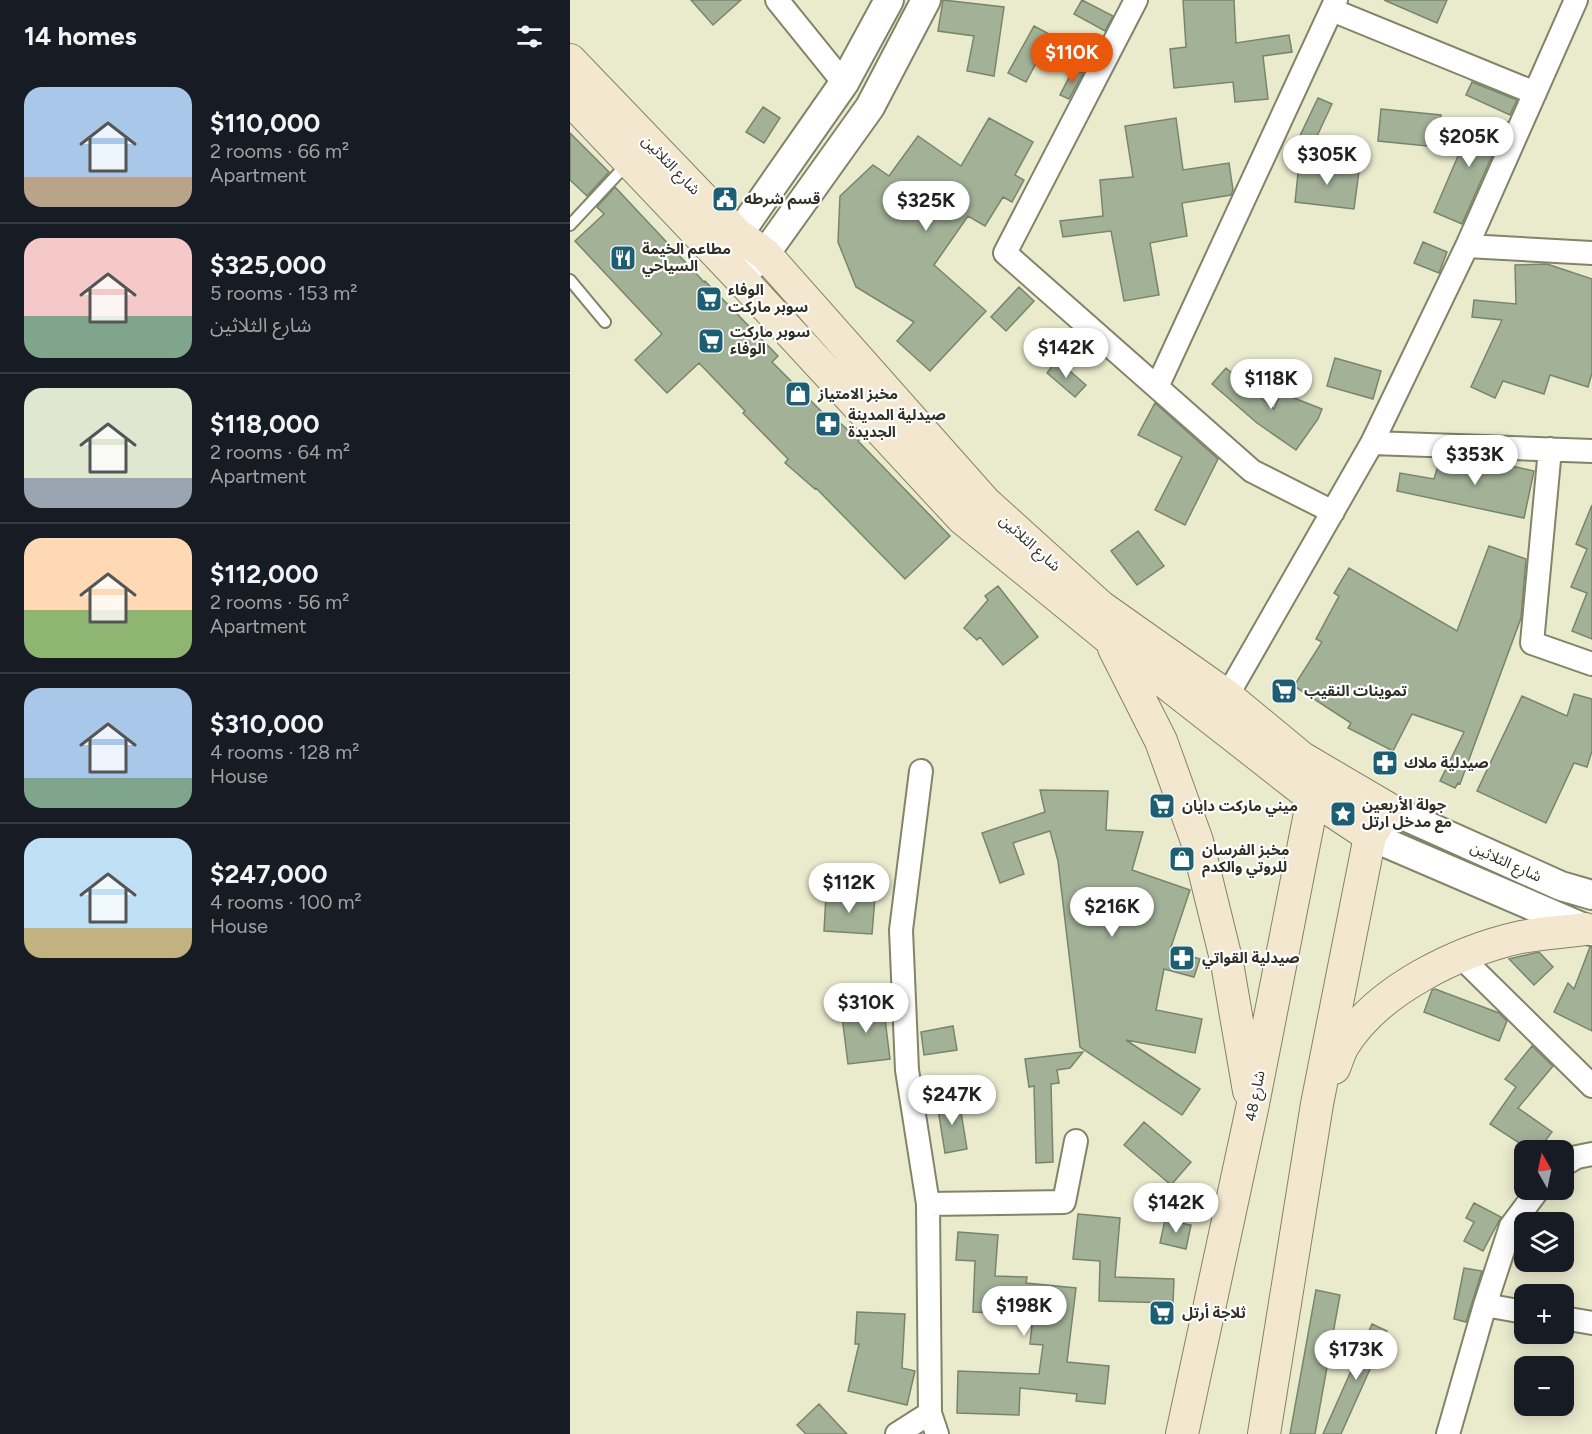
<!DOCTYPE html>
<meta charset="utf-8">
<style>
:root{--surface:#171b24;--page:#242831;--text:#f1f3f6;--muted:#9ea1a6;--line:#363941;--accent:#ea580c}
body{margin:0;font-family:Figtree,"Noto Sans Arabic",sans-serif;background:var(--page);color:var(--text);height:100vh;display:flex;flex-direction:column;font-size:22px;white-space:nowrap}
*{box-sizing:border-box;margin:0}
p{font-size:20px;color:var(--muted)}
.icon{flex:none;width:33px;height:33px;fill:none;stroke:currentColor;stroke-width:2;stroke-linecap:round;stroke-linejoin:round}
.map{position:relative;flex:1;overflow:hidden}
.drawer{display:flex;flex-direction:column;background:var(--surface);width:570px}
.drawer>*{flex:none}
.needle{width:39px;rotate:351deg}
.buttons{position:absolute;left:944px;top:1140px;display:grid;gap:12px}
.buttons a{display:grid;place-items:center;width:60px;height:60px;border-radius:12px;background:var(--surface);box-shadow:0 3px 15px #0003;font-size:30px}
.price{position:absolute;translate:-50% -51px;padding:0 14px;border-radius:21px;background:#fff;color:#222;font-size:20px;line-height:39px;filter:drop-shadow(0 2px 3px #0008)}
.price::after{content:'';position:absolute;left:50%;top:36px;width:18px;height:14px;margin-left:-9px;background:inherit;clip-path:polygon(0 0,100% 0,50% 100%)}
.price.current{background:var(--accent);color:#fff}
ul{padding:0;list-style:none}
li{display:flex;align-items:center;gap:18px;height:150px;padding:0 24px}
li+li{border-top:2px solid var(--line)}
li span{display:grid;place-items:center;flex:none;width:168px;height:120px;border-radius:18px;color:#555}
li>.icon{margin-inline-start:auto}
span .icon{width:72px;height:72px;fill:#fffc;stroke-width:1}
li b{font-size:26px}
h2{display:flex;justify-content:space-between;align-items:center;height:72px;padding:0 24px;font-size:26px}
main{display:flex;flex:1;min-height:0}
.map>svg:first-child{display:block}
</style>
<main>
<section class="drawer">
<h2>14 homes<svg class="icon" aria-label="filters" viewBox="0 0 24 24"><path d="M4 7h16M4 17h16"/><circle cx="9" cy="7" r="2"/><circle cx="15" cy="17" r="2"/></svg></h2>
<ul>
<li><span style="background:linear-gradient(#a9c7e8 75%,#b9a48a 0)"><svg class="icon" aria-label="home" viewBox="0 0 24 24"><path d="M3 11l9-7 9 7M6 9v11h12V9"/></svg></span><div><b>$110,000</b><p>2 rooms · 66 m²</p><p>Apartment</p></div></li>
<li><span style="background:linear-gradient(#f6c9c9 65%,#7fa58c 0)"><svg class="icon" aria-label="home" viewBox="0 0 24 24"><path d="M3 11l9-7 9 7M6 9v11h12V9"/></svg></span><div><b>$325,000</b><p>5 rooms · 153 m²</p><p>شارع الثلاثين</p></div></li>
<li><span style="background:linear-gradient(#dfe7d0 75%,#9aa5b1 0)"><svg class="icon" aria-label="home" viewBox="0 0 24 24"><path d="M3 11l9-7 9 7M6 9v11h12V9"/></svg></span><div><b>$118,000</b><p>2 rooms · 64 m²</p><p>Apartment</p></div></li>
<li><span style="background:linear-gradient(#ffd9b3 60%,#8fb573 0)"><svg class="icon" aria-label="home" viewBox="0 0 24 24"><path d="M3 11l9-7 9 7M6 9v11h12V9"/></svg></span><div><b>$112,000</b><p>2 rooms · 56 m²</p><p>Apartment</p></div></li>
<li><span style="background:linear-gradient(#a9c7e8 75%,#7fa58c 0)"><svg class="icon" aria-label="home" viewBox="0 0 24 24"><path d="M3 11l9-7 9 7M6 9v11h12V9"/></svg></span><div><b>$310,000</b><p>4 rooms · 128 m²</p><p>House</p></div></li>
<li><span style="background:linear-gradient(#bfe0f5 75%,#c2b280 0)"><svg class="icon" aria-label="home" viewBox="0 0 24 24"><path d="M3 11l9-7 9 7M6 9v11h12V9"/></svg></span><div><b>$247,000</b><p>4 rooms · 100 m²</p><p>House</p></div></li>
</ul>
</section>
<div class="map">
<svg width="1022" height="1434" viewBox="0 0 1022 1434">
<rect width="100%" height="100%" fill="#eaebcd"/>
<path fill="#a3b197" stroke="#78856d" stroke-width="1.5" d="M121 0H171L143 25Z
M373 0 434 7 424 76 397 71 404 36 368 31Z
M512 0 543 16 535 31 504 14Z
M613 0H664L666 43 719 35 722 52 693 56 698 99 665 102 663 82 604 88 600 49 616 47Z
M814 0H877L867 23Z
M464 26 481 35 456 82 438 73Z
M504 68 513 73 499 99 490 95Z
M902 82 947 100 940 115 896 95Z
M748 98 762 104 741 149 727 142Z
M193 107 210 118 194 143 176 132Z
M811 109 871 115 867 147 808 141Z
M419 118 463 142 445 175 454 180 442 202 433 197 415 226 398 216 364 265 416 311 360 371 327 341 344 322 286 287 268 242 270 196 303 165 319 176 348 136 391 166Z
M606 118 613 170 659 163 663 190 661 195 612 203 617 236 580 243 589 295 554 301 541 231 493 237 490 221 533 216 530 180 563 177 555 126Z
M901 118 937 122 892 224 864 212 891 149H886Z
M0 133 39 172 17 196 0 180Z
M729 164 789 171 784 209 725 202Z
M45 187 134 282 135 281 208 356 202 362 256 416 259 413 289 440 288 441 380 536 335 579 246 488 245 489 215 463 218 459 173 413 175 411 129 363 97 393 65 360 92 334 5 241 34 214 27 207Z
M853 242 877 252 869 273 844 263Z
M977 264 1022 279V373L1018 387 980 375 974 394 933 381 925 398 901 387 932 320 902 317 904 300 946 304 945 265Z
M449 287 464 301 436 331 421 317Z
M765 358 811 371 803 399 757 386Z
M487 360 516 385 505 397 477 373Z
M656 368 704 409 711 393 752 409 748 419 726 450 687 423 642 384Z
M585 403 648 459 615 525 585 510 612 457 568 435Z
M870 459 920 461 964 471 954 518 827 491 830 473 864 479Z
M1022 505V639L1002 631 1017 593 1001 587 1017 549 1006 544Z
M568 531 594 566 567 585 541 551Z
M919 546 956 559 951 618 890 784 888 783 885 788 870 781 894 732 842 714 823 751 778 728 781 723 724 686 752 642 746 639 769 596 764 593 779 568 887 631Z
M428 586 468 637 433 665 410 637 407 640 394 628 418 600 415 596Z
M1004 694 1022 699V751L1017 767 1004 763 976 823 907 791 952 696 997 716Z
M470 790 538 791 536 830 573 832 562 870 620 890 600 950 630 959 624 977 594 969 586 1010 632 1019 625 1053 556 1040 630 1089 612 1115 510 1047 488 861 480 831 443 843 454 874 430 883 412 833 475 812Z
M256 894 305 897 302 934 254 931Z
M1020 947H1022V1031L984 1012 998 983 1004 989Z
M969 952 983 967 964 985 939 959Z
M865 989 929 1013 937 1021 929 1041 854 1012 862 990Z
M313 1003 320 1059 278 1064 271 1008Z
M383 1026 387 1050 354 1055 351 1032Z
M962 1046 983 1066 948 1108 982 1132 968 1150H960L920 1124 946 1087 935 1079Z
M513 1052 500 1068 487 1070 489 1083 481 1084 483 1162 466 1163 464 1086 459 1087 455 1059Z
M389 1100 397 1149 375 1153 367 1103Z
M574 1122 621 1162 601 1185 554 1145Z
M904 1203 931 1217 913 1251 894 1241 904 1222 896 1218Z
M508 1214 550 1218 545 1277 604 1279 603 1303 529 1301 530 1261 503 1259Z
M595 1220 621 1225 616 1249 590 1243Z
M388 1232 428 1235 425 1276 457 1277 456 1283 506 1288 497 1362 539 1366 535 1404 506 1401 507 1394 450 1388 449 1415 387 1413 388 1371 469 1374 473 1345 460 1344 463 1315 403 1312 405 1261 386 1260Z
M894 1268 912 1271 896 1322 884 1319Z
M746 1290 770 1295 745 1434H720Z
M287 1312 335 1314 332 1368 345 1371 337 1405 278 1391 289 1344H285Z
M802 1324 817 1331 771 1434H753Z
M249 1404 277 1434H236L227 1425Z"/>
<g fill="none" stroke-linecap="round" stroke-linejoin="round">
<g stroke="#838368" stroke-width="14">
<path id="service" d="M0 225 57 164
M0 280 35 322"/>
</g>
<g stroke="#838368" stroke-width="26">
<path id="minor" d="M207 0 274 83
M566 0 435 253 682 471 763 512
M762 10 965 93
M897 246 1022 253
M587 387 766 0
M802 443 1022 451
M980 449 962 643 1022 664
M657 696 802 443 897 246 1006 0
M351 771 331 930 337 1070 358 1204 360 1413 367 1434
M890 956 1022 1086
M993 1165 1007 1157 1022 1154
M358 1204 494 1202 506 1141
M915 1305 954 1312
M993 1318 1022 1323
M327 1434 360 1413
M878 1434 915 1305 941 1226 968 1190"/>
</g>
<g stroke="#838368" stroke-width="32">
<path id="tertiary" d="M150 247 168 235 274 83 319 0
M169 277 195 254 300 107 356 0
M817 808 991 886 1022 895
M800 836 1021 931"/>
</g>
<g stroke="#838368" stroke-width="34">
<path id="secondary" d="M0 60 168 235 195 254 415 502 531 607 657 696 732 758 817 808 800 836 747 1104 694 1434
M0 99 169 277 392 518 540 639 743 798 800 836
M544 648 591 741 627 841 657 963 679 1091
M764 1068C767 1061 769 1053 773 1046 807 990 888 951 951 937 972 933 994 932 1015 929
M612 1434 682 1109 743 798 738 779"/>
</g>
<use href="#service" stroke="#fff" stroke-width="10"/>
<use href="#minor" stroke="#fff" stroke-width="22"/>
<use href="#tertiary" stroke="#fff" stroke-width="28"/>
<use href="#secondary" stroke="#f3e8cf" stroke-width="32"/>
</g>
<defs>
<g id="civic-square" transform="scale(1.35)"><rect x="-9" y="-9" width="18" height="18" rx="4" fill="#1d5e73" stroke="#fff"/><path d="M-.6-6.5H3V-4.5H.6V-3L4-1V1h2V6H-6V1h2V-1L-.6-3ZM-1.2 2.5V6h2.4V2.5Z" fill="#fff"/></g>
<g id="restaurant-square" transform="scale(1.35)"><rect x="-9" y="-9" width="18" height="18" rx="4" fill="#1d5e73" stroke="#fff"/><path d="M-5-6h1v4h1v-4h1v4h1v-4h1v5L-1.5 .5V6h-2V.5L-5-1ZM5-6V6H3V1.5H1.5Q1.5-4 5-6Z" fill="#fff"/></g>
<g id="supermarket-square" transform="scale(1.35)"><rect x="-9" y="-9" width="18" height="18" rx="4" fill="#1d5e73" stroke="#fff"/><path d="M-6-5.5h2.5l.6 2H6L4.5 2H-2.5L-4.4-4H-6ZM-1.5 3.2a1.3 1.3 0 1 0 .1 0ZM3 3.2a1.3 1.3 0 1 0 .1 0Z" fill="#fff"/></g>
<g id="shop-square" transform="scale(1.35)"><rect x="-9" y="-9" width="18" height="18" rx="4" fill="#1d5e73" stroke="#fff"/><path d="M-5-2.5h2.3a2.7 3.5 0 0 1 5.4 0H5L5.5 6h-11ZM-1.5-2.5h3a1.5 2.3 0 0 0-3 0Z" fill="#fff"/></g>
<g id="pharmacy-square" transform="scale(1.35)"><rect x="-9" y="-9" width="18" height="18" rx="4" fill="#1d5e73" stroke="#fff"/><path d="M-2-6h4v4h4v4h-4v4h-4v-4h-4v-4h4Z" fill="#fff"/></g>
<g id="sight-square" transform="scale(1.35)"><rect x="-9" y="-9" width="18" height="18" rx="4" fill="#1d5e73" stroke="#fff"/><path d="M0-6L1.8-2.2L6-1.7L2.9 1.2L3.7 5.4L0 3.3L-3.7 5.4L-2.9 1.2L-6-1.7L-1.8-2.2Z" fill="#fff"/></g>
</defs>
<g fill-rule="evenodd">
<use href="#civic-square" x="155" y="199"/>
<use href="#restaurant-square" x="53" y="258"/>
<use href="#supermarket-square" x="139" y="299"/>
<use href="#supermarket-square" x="141" y="341"/>
<use href="#shop-square" x="228" y="394"/>
<use href="#pharmacy-square" x="258" y="424"/>
<use href="#supermarket-square" x="714" y="691"/>
<use href="#pharmacy-square" x="815" y="763"/>
<use href="#supermarket-square" x="592" y="806"/>
<use href="#sight-square" x="773" y="814"/>
<use href="#shop-square" x="612" y="859"/>
<use href="#pharmacy-square" x="612" y="958"/>
<use href="#supermarket-square" x="592" y="1313"/>
</g>
<g text-anchor="middle" stroke-width="4.5" stroke-linejoin="round" paint-order="stroke">
<g font-size="15" fill="#303025" stroke="#fff">
<text transform="translate(101 165) rotate(46)" y="5">شارع الثلاثين</text>
<text transform="translate(460 543) rotate(42)" y="5">شارع الثلاثين</text>
<text transform="translate(936 862) rotate(24)" y="5">شارع الثلاثين</text>
<text transform="translate(685 1096) rotate(-79)" y="5">شارع 48</text>
</g>
<g font-size="15" font-weight="bold" fill="#303025" stroke="#fff" text-anchor="start">
<text x="174" y="204">قسم شرطه</text>
<text x="72" y="254">مطاعم الخيمة<tspan x="72" dy="17">السياحي</tspan></text>
<text x="158" y="295">الوفاء<tspan x="158" dy="17">سوبر ماركت</tspan></text>
<text x="160" y="337">سوبر ماركت<tspan x="160" dy="17">الوفاء</tspan></text>
<text x="248" y="399">مخبز الامتياز</text>
<text x="278" y="420">صيدلية المدينة<tspan x="278" dy="17">الجديدة</tspan></text>
<text x="734" y="696">تموينات النقيب</text>
<text x="834" y="768">صيدلية ملاك</text>
<text x="792" y="810">جولة الأربعين<tspan x="792" dy="17">مع مدخل ارتل</tspan></text>
<text x="612" y="811">ميني ماركت دايان</text>
<text x="632" y="855">مخبز الفرسان<tspan x="632" dy="17">للروتي والكدم</tspan></text>
<text x="632" y="963">صيدلية القواتي</text>
<text x="612" y="1318">ثلاجة أرتل</text>
</g>
</g>
</svg>
<div class="buttons">
<a><svg class="needle" viewBox="-14 -14 28 28"><path d="M0-13l5 13h-10z" fill="#e53935"/><path d="M0 13l5-13h-10z" fill="#9ea1a6"/></svg></a>
<a><svg class="icon" aria-label="layers" viewBox="0 0 24 24"><path d="M12 4l9 5-9 5-9-5zM3 14l9 5 9-5"/></svg></a>
<a>+</a>
<a>−</a>
</div>
<b class="price current" style="left:502px;top:84px">$110K</b>
<b class="price" style="left:899px;top:168px">$205K</b>
<b class="price" style="left:757px;top:186px">$305K</b>
<b class="price" style="left:356px;top:232px">$325K</b>
<b class="price" style="left:496px;top:379px">$142K</b>
<b class="price" style="left:701px;top:410px">$118K</b>
<b class="price" style="left:905px;top:486px">$353K</b>
<b class="price" style="left:279px;top:914px">$112K</b>
<b class="price" style="left:542px;top:938px">$216K</b>
<b class="price" style="left:296px;top:1034px">$310K</b>
<b class="price" style="left:382px;top:1126px">$247K</b>
<b class="price" style="left:606px;top:1234px">$142K</b>
<b class="price" style="left:454px;top:1337px">$198K</b>
<b class="price" style="left:786px;top:1381px">$173K</b>
</div>
</main>
